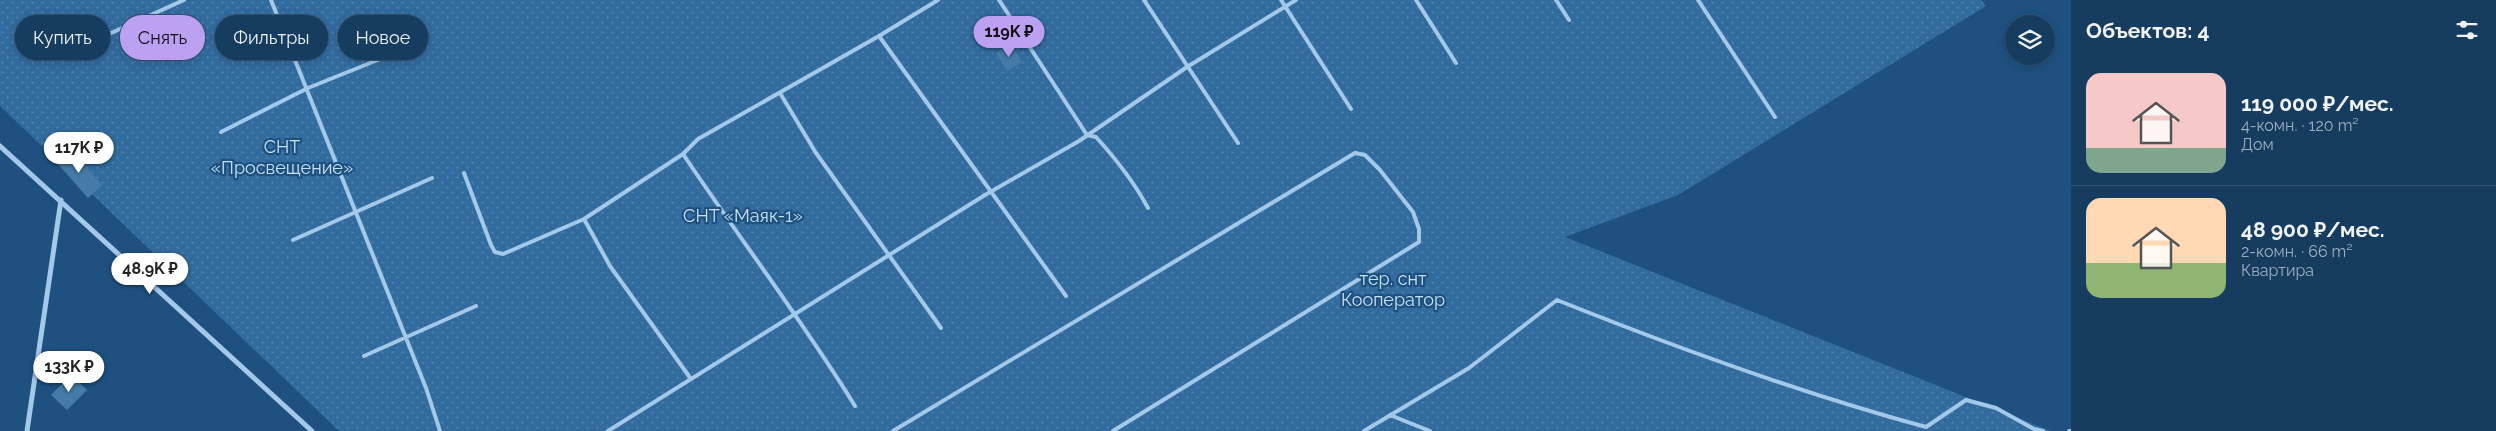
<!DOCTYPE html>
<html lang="ru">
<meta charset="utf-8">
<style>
:root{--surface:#163d60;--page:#234869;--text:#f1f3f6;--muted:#9eaebd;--line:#355675;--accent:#bca0f2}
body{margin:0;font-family:Raleway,sans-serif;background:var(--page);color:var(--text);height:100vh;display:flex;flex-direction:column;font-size:19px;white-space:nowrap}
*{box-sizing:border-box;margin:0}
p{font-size:16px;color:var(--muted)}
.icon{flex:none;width:28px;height:28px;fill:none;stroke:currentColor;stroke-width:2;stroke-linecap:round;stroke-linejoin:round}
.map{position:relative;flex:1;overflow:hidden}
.drawer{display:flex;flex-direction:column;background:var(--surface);width:425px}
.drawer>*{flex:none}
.banner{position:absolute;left:15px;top:15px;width:475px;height:45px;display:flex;gap:10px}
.fabs{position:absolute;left:2005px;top:15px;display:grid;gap:10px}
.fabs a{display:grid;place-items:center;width:50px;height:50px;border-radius:50%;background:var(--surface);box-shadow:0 2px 8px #0003,0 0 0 1px var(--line);font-size:25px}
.price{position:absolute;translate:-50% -42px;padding:0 11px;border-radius:18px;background:#fff;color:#222;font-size:16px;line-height:32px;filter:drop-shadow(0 1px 2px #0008)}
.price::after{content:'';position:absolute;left:50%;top:30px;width:15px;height:11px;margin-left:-8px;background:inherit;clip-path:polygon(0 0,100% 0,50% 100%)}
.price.selected{background:var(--accent);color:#111}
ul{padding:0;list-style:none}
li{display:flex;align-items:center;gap:15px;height:125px;padding:0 15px}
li+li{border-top:1px solid var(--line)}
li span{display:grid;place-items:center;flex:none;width:140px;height:100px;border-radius:15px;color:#555}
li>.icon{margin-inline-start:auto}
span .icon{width:60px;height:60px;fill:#fffc;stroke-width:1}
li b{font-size:21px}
h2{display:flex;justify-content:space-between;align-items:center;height:60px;padding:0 15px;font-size:21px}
.tag{padding:0 18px;border-radius:22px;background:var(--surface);box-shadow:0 2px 8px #0003,0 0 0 1px var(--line);font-size:18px;line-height:45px}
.tag.selected{background:var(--accent);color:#111}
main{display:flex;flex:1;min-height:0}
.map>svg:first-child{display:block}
</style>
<main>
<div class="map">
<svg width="2071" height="431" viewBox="0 0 2071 431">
<defs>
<pattern id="grass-dots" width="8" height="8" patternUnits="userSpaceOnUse" patternTransform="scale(1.25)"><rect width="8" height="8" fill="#326b9e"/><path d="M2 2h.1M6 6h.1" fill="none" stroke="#5181ad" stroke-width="1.8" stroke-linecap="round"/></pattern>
</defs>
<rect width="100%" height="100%" fill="#1e5180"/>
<path fill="url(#grass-dots)" d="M0 0H1981L1986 6 1678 195 1565 237 2051 431H339L0 106Z"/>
<path fill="#467ba9" d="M1011 44 1022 62 1007 71 996 53Z
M71 150 102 185 88 198 57 163Z
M71 375 87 390 67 410 51 395Z"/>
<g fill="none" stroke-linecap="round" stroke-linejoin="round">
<path stroke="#a3c8e8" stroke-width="4" d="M271 0 426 388 440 431
M999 0 1087 135 1096 137C1116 159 1134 182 1148 208
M1144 0 1238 143
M1281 0 1351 109
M1416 0 1456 63
M1556 0 1569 20
M1698 0 1775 117
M879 36 1066 296
M98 39 184 0
M780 93 816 153 941 328
M221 132 308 88 395 53
M683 154C740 239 802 320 855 406
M464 173 491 245 495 252 503 254 584 219 683 154 698 139 879 36 938 0
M584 219 610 266 691 379
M293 240 432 178
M364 356 476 306
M1390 415 1430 431
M608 431 985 195 1079 141 1187 67 1296 0
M893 431 1355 153 1365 155 1380 170 1413 212 1419 229V242L1113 431
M1364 431 1469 368 1557 300C1677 348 1800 393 1926 427L1966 400 1996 408 2034 429 2043 431
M2069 431H2071"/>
<path stroke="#a3c8e8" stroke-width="5" d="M0 146 312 431
M27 431 61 200"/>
</g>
<g text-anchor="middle" stroke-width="4.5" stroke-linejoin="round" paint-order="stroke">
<g font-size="18" fill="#c7e0f6" stroke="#1e5180">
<text x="282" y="153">СНТ<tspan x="282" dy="21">«Просвещение»</tspan></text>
<text x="743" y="222">СНТ «Маяк-1»</text>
<text x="1393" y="285">тер. снт<tspan x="1393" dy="21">Кооператор</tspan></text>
</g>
</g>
</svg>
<div class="fabs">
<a><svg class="icon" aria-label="layers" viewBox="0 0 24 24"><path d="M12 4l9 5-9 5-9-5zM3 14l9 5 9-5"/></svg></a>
</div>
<b class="price selected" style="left:1009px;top:58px">119K ₽</b>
<b class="price" style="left:79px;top:174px">117K ₽</b>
<b class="price" style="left:150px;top:295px">48.9K ₽</b>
<b class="price" style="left:69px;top:393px">133K ₽</b>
<div class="banner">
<a class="tag">Купить</a>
<a class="tag selected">Снять</a>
<a class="tag">Фильтры</a>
<a class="tag">Новое</a>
</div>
</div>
<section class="drawer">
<h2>Объектов: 4<svg class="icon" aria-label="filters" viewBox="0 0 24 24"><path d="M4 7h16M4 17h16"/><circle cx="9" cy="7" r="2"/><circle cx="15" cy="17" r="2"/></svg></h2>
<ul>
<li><span style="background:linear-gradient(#f6c9c9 75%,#7fa58c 0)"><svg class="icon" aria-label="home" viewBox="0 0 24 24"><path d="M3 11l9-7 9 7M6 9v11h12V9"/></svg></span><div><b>119 000 ₽/мес.</b><p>4-комн. · 120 m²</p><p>Дом</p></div></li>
<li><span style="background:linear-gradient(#ffd9b3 65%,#8fb573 0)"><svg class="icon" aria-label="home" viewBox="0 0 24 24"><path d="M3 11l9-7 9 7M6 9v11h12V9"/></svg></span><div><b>48 900 ₽/мес.</b><p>2-комн. · 66 m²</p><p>Квартира</p></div></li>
</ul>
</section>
</main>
